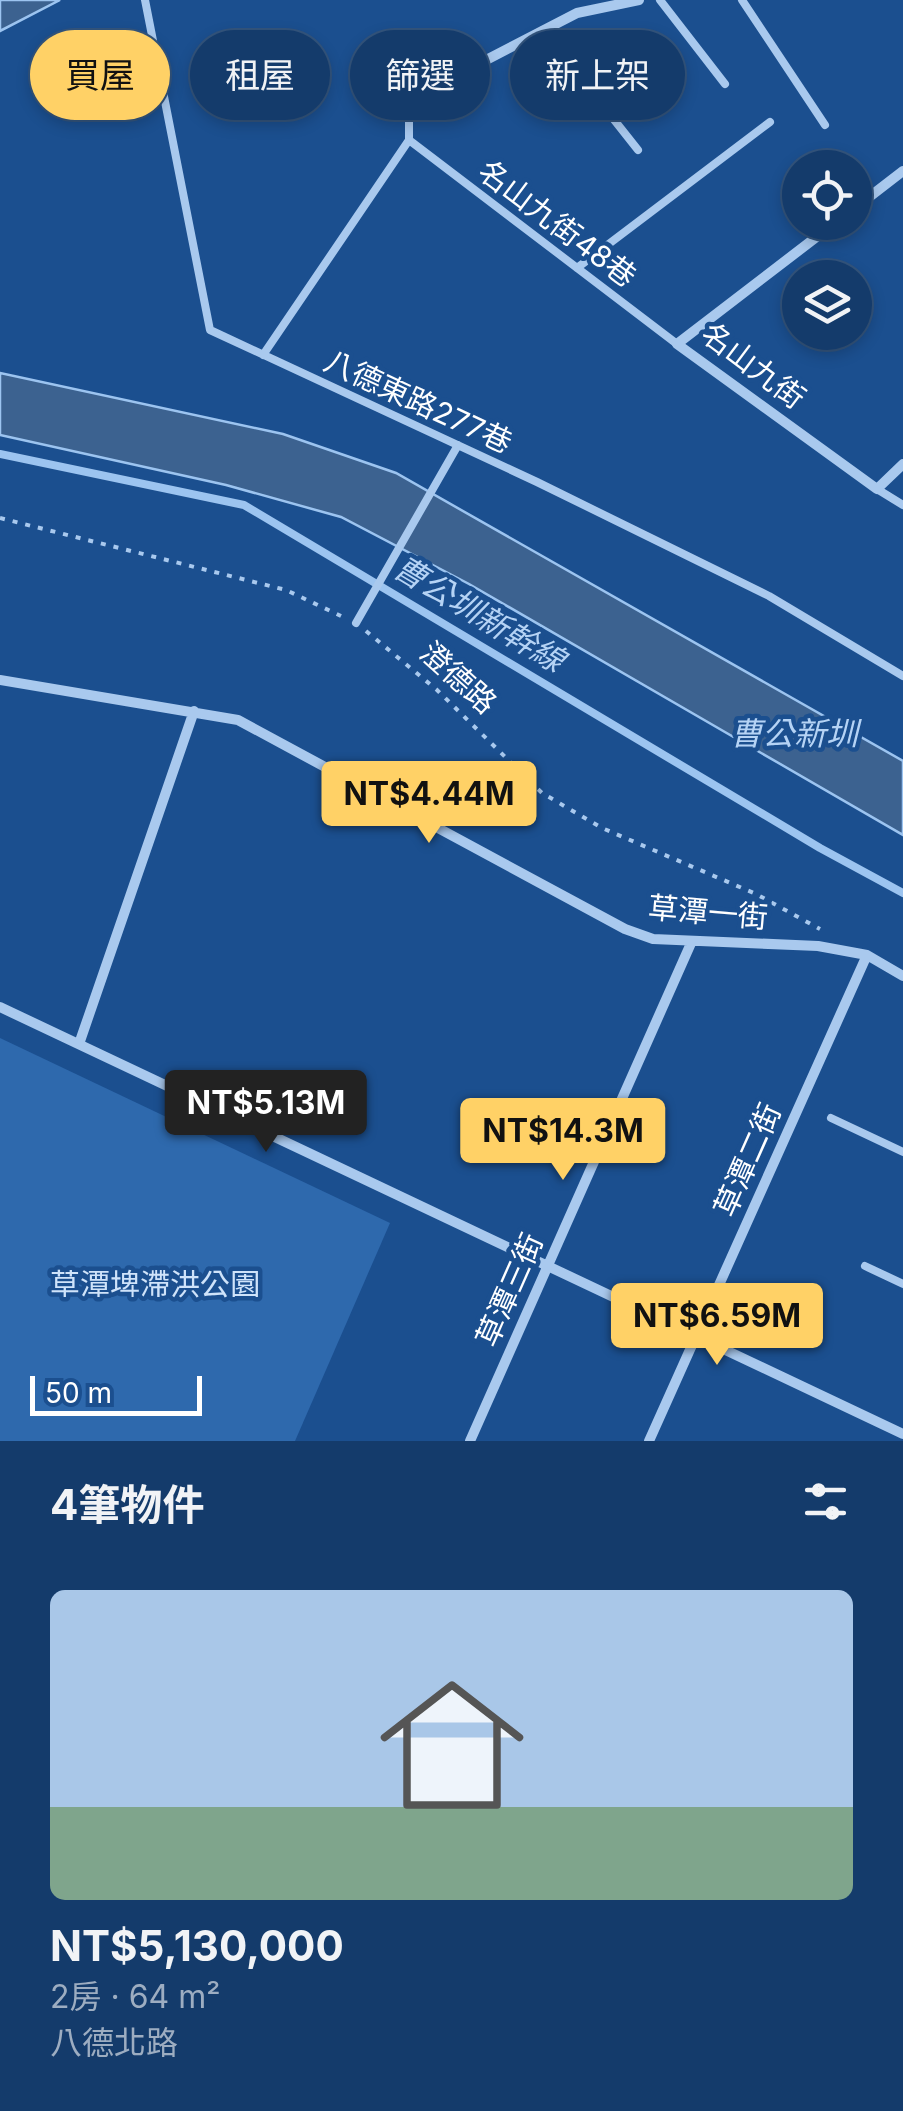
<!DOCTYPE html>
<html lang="zh-TW">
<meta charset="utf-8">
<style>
:root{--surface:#143b6b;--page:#214673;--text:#f1f3f6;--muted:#9dadc1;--line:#33557e;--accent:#ffd166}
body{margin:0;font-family:Inter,"Noto Sans TC",sans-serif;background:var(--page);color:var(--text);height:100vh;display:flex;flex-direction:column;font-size:38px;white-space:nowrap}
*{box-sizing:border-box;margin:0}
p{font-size:32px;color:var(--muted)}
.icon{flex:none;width:55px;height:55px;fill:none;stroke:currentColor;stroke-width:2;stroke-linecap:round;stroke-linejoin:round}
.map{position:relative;height:1441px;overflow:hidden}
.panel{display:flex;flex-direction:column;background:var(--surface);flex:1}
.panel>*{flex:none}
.banner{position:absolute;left:30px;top:30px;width:845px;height:90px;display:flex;gap:20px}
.controls{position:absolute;left:782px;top:150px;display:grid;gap:20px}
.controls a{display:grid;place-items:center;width:90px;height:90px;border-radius:50%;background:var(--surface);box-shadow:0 5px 15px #0003,0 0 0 2px var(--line);font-size:50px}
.scale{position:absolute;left:30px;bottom:25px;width:172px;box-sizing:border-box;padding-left:10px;border:5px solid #fff;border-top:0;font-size:28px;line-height:35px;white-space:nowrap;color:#fff;-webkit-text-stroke:8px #1b4f8f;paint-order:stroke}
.price{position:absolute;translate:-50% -85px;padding:0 22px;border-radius:10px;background:var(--accent);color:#111;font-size:32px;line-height:65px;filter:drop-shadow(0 2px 5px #0008)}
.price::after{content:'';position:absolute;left:50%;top:60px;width:30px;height:22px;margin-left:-15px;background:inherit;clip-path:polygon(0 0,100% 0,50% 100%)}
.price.current{background:#222;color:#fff}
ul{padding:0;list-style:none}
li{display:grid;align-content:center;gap:20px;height:530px;padding:0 50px}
li span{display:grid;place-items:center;height:310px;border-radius:15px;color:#555}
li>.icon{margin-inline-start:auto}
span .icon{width:180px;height:180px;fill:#fffc;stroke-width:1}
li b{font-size:42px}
h2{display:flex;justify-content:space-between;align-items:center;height:120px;padding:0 50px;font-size:42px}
.tag{padding:0 35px;border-radius:45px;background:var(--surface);box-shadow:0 5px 15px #0003,0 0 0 2px var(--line);font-size:35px;line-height:90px}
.tag.current{background:var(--accent);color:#111}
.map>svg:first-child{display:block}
</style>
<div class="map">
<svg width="903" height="1441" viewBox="0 0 903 1441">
<rect width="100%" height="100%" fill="#1b4f8f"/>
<path fill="#2e69ad" d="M0 1038 390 1223 295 1441H0Z"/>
<path fill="#3c6290" stroke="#9cc4f0" stroke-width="2.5" d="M0 0H60L0 31Z
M0 373 283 434 396 473 903 761V835L469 584 341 517 226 485 0 435Z"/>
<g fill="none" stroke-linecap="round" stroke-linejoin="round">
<path stroke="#9cc4f0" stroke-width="8" d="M0 454 244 505 820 848 903 893"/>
<path stroke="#a9c9ee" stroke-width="4" stroke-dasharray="5 8" stroke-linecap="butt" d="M0 518 286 590 341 616
M366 631 437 690 542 793 602 828 756 894 820 929"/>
<path stroke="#a9c9ee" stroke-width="8" d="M145 0 210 330 537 482 769 596 903 676
M660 0 725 84
M742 0 825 125
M543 30 638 150
M409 140 677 344
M577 268 770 122
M263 355 409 140V100
M877 489 903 505
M356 623 458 445
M831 1118 903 1152
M865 1266 903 1284"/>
<path stroke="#a9c9ee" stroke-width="10" d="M409 100 577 13 639 0
M855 208 903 171
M836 222 677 344 877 489 903 464
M0 680 238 720 625 929 653 939 818 946 867 955 903 976
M0 1007 903 1434
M79 1044 194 711
M470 1441 692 941
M649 1441 867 955"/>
</g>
<g text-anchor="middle" stroke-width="9" stroke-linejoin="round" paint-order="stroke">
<g font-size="30" fill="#fff" stroke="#1b4f8f">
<text transform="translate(557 224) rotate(37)" y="10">名山九街48巷</text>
<text transform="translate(753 366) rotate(37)" y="10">名山九街</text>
<text transform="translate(418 402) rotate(25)" y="10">八德東路277巷</text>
<text transform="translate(458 678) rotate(42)" y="10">澄德路</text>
<text transform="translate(708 913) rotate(5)" y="10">草潭一街</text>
<text transform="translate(748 1160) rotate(-66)" y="10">草潭二街</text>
<text transform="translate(510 1290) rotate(-66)" y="10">草潭三街</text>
</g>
<g font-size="30" fill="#cfe3fa" stroke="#1b4f8f">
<text x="155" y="1295">草潭埤滯洪公園</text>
</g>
<g font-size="32" font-style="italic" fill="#b5d3f5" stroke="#1b4f8f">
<text transform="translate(479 614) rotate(31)" y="11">曹公圳新幹線</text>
<text x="794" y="745">曹公新圳</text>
</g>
</g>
</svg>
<div class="controls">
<a><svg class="icon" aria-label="locate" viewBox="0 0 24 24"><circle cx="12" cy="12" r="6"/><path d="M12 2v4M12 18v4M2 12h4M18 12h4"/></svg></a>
<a><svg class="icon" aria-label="layers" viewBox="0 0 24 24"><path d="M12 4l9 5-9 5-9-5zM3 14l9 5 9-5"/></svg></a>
</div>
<div class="scale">50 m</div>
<b class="price" style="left:429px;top:846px">NT$4.44M</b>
<b class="price current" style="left:266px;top:1155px">NT$5.13M</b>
<b class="price" style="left:563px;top:1183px">NT$14.3M</b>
<b class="price" style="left:717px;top:1368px">NT$6.59M</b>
<div class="banner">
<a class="tag current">買屋</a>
<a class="tag">租屋</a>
<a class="tag">篩選</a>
<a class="tag">新上架</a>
</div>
</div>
<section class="panel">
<h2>4筆物件<svg class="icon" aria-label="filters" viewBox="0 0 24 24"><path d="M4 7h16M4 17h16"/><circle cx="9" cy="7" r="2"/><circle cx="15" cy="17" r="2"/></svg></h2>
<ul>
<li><span style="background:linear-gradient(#a9c7e8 70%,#7fa58c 0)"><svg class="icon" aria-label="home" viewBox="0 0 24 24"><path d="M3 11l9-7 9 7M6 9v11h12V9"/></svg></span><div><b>NT$5,130,000</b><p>2房 · 64 m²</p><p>八德北路</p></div></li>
</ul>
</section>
